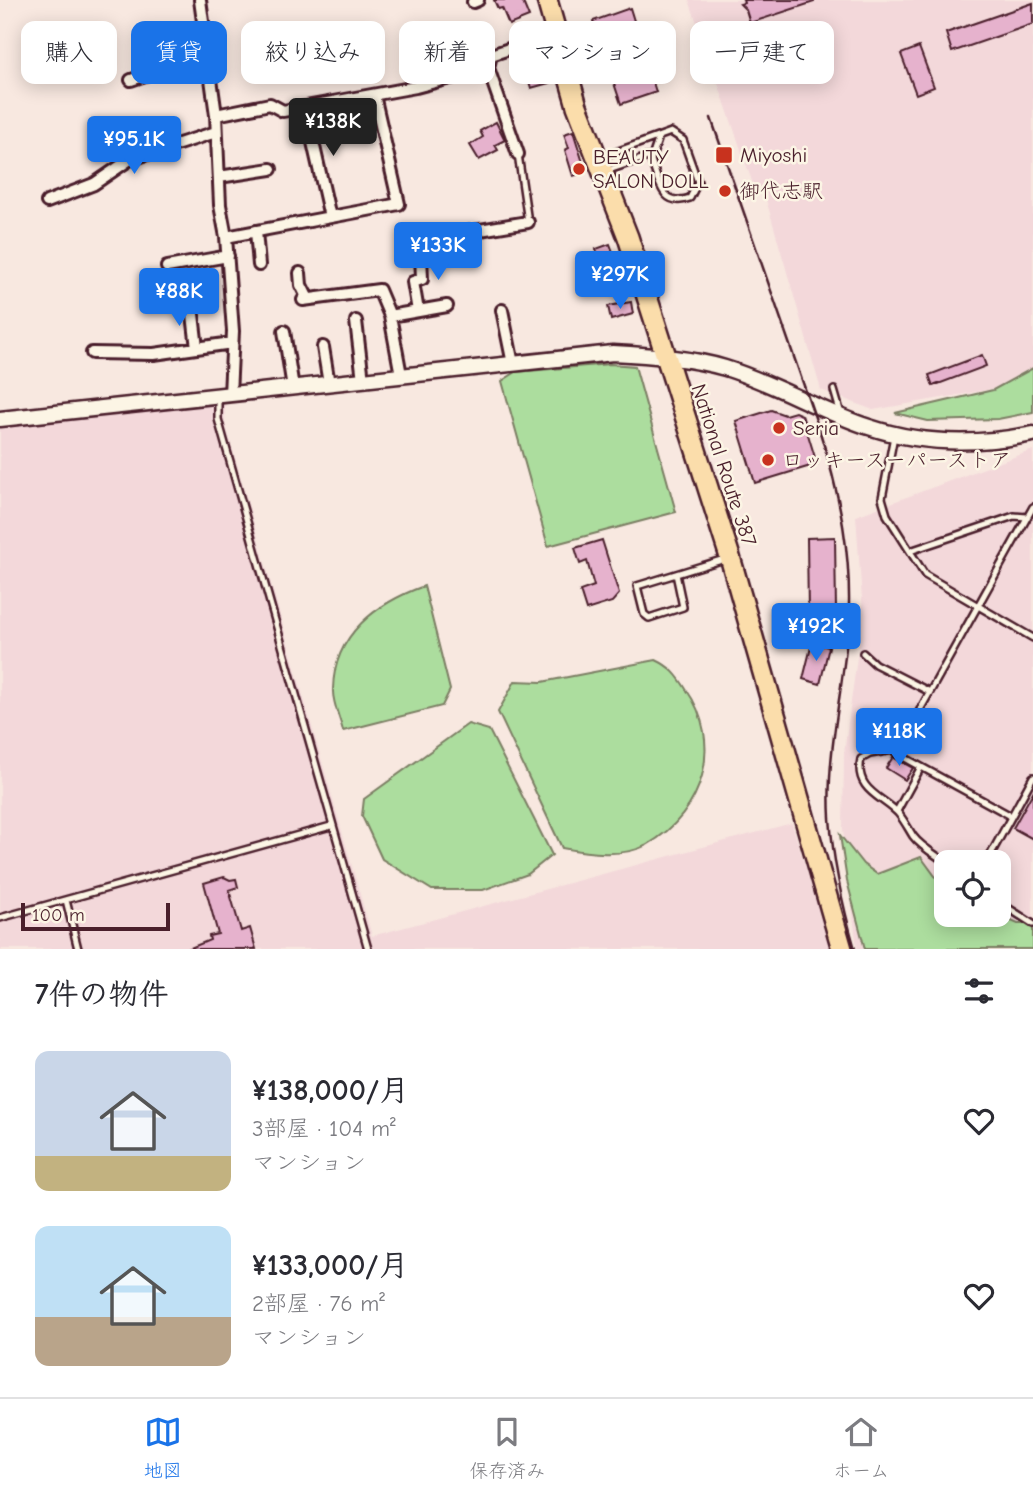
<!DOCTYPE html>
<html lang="ja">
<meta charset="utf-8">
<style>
:root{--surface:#fff;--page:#f2f2f3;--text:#2b2b33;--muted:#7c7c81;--line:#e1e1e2;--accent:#1a73e8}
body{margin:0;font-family:"Comic Neue","Klee One",sans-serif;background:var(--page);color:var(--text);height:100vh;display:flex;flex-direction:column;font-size:26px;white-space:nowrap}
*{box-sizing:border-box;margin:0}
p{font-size:23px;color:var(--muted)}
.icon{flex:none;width:38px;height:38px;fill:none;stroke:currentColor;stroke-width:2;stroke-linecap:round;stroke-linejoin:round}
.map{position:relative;height:949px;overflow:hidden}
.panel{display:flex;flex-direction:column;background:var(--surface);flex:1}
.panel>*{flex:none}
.guide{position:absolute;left:21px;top:21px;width:992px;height:63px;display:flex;gap:14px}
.tools{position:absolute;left:934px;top:850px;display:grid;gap:14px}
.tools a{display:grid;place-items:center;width:77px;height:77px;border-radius:14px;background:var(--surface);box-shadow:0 4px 18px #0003;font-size:35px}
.scale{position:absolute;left:21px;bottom:18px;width:149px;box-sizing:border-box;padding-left:7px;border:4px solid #4a1f2b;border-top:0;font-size:19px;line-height:24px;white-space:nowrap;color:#4a1f2b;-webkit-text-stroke:5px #fcf5e5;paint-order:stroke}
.price{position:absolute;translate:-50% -60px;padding:0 16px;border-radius:7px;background:var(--accent);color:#fff;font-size:23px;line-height:46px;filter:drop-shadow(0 2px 4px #0008)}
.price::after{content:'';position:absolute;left:50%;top:42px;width:21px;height:16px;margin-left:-10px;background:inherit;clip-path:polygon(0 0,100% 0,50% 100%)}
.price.selected{background:#222;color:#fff}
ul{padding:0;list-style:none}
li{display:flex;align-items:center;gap:21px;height:175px;padding:0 35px}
li span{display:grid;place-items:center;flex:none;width:196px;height:140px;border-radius:14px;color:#555}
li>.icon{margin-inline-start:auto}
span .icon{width:84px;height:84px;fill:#fffc;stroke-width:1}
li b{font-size:30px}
h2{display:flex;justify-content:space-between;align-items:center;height:84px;padding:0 35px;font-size:30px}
.pill{padding:0 24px;border-radius:14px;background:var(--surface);box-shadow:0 4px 18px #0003;font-size:24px;line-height:63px}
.pill.selected{background:var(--accent);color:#fff}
.tab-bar{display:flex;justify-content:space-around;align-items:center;height:98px;border-top:2px solid var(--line);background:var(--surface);font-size:19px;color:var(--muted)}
.tab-bar a{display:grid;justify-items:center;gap:4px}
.tab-bar .selected{color:var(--accent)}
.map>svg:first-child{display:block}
</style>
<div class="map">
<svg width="1033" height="949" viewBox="0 0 1033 949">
<rect width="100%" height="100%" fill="#f8e8e0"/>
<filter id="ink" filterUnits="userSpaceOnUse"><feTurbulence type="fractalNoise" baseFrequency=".0143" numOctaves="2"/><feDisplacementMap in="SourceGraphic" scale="14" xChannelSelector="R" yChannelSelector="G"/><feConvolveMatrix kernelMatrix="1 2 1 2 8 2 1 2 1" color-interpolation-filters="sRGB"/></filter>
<g filter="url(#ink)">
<path fill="#f3d8da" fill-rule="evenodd" d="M689 0H1033V382L873 410 821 390 765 196 754 187Z
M225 403V423L372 936 792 823 831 949H0V427Z
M1033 450V949H857L843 829 844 753 863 614 856 516ZM947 863H999V915H947Z"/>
<path fill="#acdd9e" stroke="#7b7e64" stroke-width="2" d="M610 364 635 366 676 512 548 546 502 381 516 372Z
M1033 368V412L998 419 928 421 895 413 993 390Z
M424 586 450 690 442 706 343 731C340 718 332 702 333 689 334 634 377 603 424 586Z
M656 660C671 667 677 675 686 689 724 743 704 813 647 845 623 858 588 853 562 848L498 712 515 681 542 682Z
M468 724 489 730 552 855 528 874 483 890H432L382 859 362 816 364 799Z
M840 835 863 864 877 874 921 857 935 876 947 885V915H998L1018 924H1033V949H865L847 881Z"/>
<path fill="#e6b2cd" stroke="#4a1f2b" stroke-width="2" d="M494 0H522L529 17 509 25 502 8 498 9Z
M743 0H814V2L750 23 746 10 740 4 744 3Z
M1033 3V24L952 52 946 33Z
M630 8 656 92 621 104 593 21Z
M919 47 934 87 916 94 901 54Z
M545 70 549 83 531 88 527 75Z
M496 122 505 140 495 145 498 150 479 160 470 145 483 137 480 131Z
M573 131 586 172 573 176 565 150 569 148 564 134Z
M610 244 616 260 601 265 596 249Z
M631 302 633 314 611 320 608 306Z
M982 355 986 366 933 386 929 375Z
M771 410 785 415 795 412 802 415 817 464 755 483 736 421Z
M835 537 836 612 808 613 807 538Z
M602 540 619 594 612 602 586 610 580 591 594 586 587 561 580 564 575 548Z
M812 643 829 647 820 684 803 679Z
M893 757 913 768 905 780 886 768Z
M1033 792V839L1013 828Z
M224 877 230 880 236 879 238 887 229 890 241 931 250 928 256 949H188L210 940 209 936 218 934 204 883Z"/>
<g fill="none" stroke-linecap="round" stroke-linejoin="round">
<g stroke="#4a1f2b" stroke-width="10">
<path id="lane" d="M518 154 528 222
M602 157 671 132 683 140 698 182 690 198C662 208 659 182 651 160L647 157 606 171
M651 160 659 137
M834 390 841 414
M218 397V419L368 949
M894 436 882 498 887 515 925 575 1033 638
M910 551 1014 516 1027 517
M676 574 683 607 649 618 644 614 637 586 728 558
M863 653 875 664 930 692
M899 749 870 754 861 759C854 790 883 797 898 813 904 820 908 828 913 836 921 847 936 855 947 863
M897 811 921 767
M1011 816 896 753 1033 507
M986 863 1033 777
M66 900 78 949
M999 902 1033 924
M0 918 331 826"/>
</g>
<g stroke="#4a1f2b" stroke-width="16">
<path id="street" d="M200 0 216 115 220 205 226 237 233 331 230 395
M473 2 478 0
M488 68 518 154
M131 80 207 54
M305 107 330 217
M216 115 270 104 283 111 416 87 488 68 491 55 557 33
M219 177 271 169
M47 202 94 184 129 160 216 132
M256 231 259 265
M468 232 528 222
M226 237 399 204 374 95
M167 267 228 256
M300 273 301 285 308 299
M303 300 379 290 390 316 401 375
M192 306 197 348
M502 310 513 364
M418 311 413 282 422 279 421 254
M390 316 447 306
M356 321 363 380
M284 331 293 388
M323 347 329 384
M92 353 154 354 232 343"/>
</g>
<g stroke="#4a1f2b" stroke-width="19">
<path id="secondary" d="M0 419 613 353C648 355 692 358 725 368 774 383 820 411 869 427 923 445 978 445 1033 434"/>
</g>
<g stroke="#4a1f2b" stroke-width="24">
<path id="highway" d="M547 0 577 106 628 237 730 557 842 949"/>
</g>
<use href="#lane" stroke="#fcf5e5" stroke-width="5"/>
<use href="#street" stroke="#fcf5e5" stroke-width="10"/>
<use href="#secondary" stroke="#fcf5e5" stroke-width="14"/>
<use href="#highway" stroke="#fbddab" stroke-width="19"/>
<path stroke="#4a1f2b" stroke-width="2.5" d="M711 118 819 429C840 494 853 559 848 628 843 691 826 755 830 818 833 862 843 907 855 949"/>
</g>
</g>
<g fill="#c8321e" stroke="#fcf5e5" stroke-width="2.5">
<rect x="715" y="146" width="18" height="18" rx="3.5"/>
<circle cx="579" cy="169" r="7"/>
<circle cx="725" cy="191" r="7"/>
<circle cx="779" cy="428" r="7"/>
<circle cx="768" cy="460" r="7"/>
</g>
<g text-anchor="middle" stroke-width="5" stroke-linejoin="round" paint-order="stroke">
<g font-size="21" fill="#4a1f2b" stroke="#fcf5e5" text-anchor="start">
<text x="740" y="162">Miyoshi</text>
<text x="593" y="164">BEAUTY<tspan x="593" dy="24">SALON DOLL</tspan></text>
<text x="739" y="198">御代志駅</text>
<text x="793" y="435">Seria</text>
<text x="782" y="467">ロッキースーパーストア</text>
</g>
<g font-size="21" fill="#4a1f2b" stroke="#fcf5e5">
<text transform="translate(724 465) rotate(72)" y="7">National Route 387</text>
</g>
</g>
</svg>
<div class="tools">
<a><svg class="icon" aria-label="locate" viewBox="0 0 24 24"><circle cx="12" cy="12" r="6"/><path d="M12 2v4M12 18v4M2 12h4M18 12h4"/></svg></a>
</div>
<div class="scale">100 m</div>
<b class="price selected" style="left:333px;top:158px">¥138K</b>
<b class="price" style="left:134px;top:176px">¥95.1K</b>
<b class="price" style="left:438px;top:282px">¥133K</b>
<b class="price" style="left:620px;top:311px">¥297K</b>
<b class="price" style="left:179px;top:328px">¥88K</b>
<b class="price" style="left:816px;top:663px">¥192K</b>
<b class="price" style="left:899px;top:768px">¥118K</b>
<div class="guide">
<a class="pill">購入</a>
<a class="pill selected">賃貸</a>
<a class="pill">絞り込み</a>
<a class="pill">新着</a>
<a class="pill">マンション</a>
<a class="pill">一戸建て</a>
</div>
</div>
<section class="panel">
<h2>7件の物件<svg class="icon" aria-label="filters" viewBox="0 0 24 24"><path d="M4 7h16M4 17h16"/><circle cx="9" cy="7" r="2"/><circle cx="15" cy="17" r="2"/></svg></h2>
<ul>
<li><span style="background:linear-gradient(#c9d6e8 75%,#c2b280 0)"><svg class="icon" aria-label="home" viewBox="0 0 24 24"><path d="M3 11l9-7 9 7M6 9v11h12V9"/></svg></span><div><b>¥138,000/月</b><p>3部屋 · 104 m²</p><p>マンション</p></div><svg class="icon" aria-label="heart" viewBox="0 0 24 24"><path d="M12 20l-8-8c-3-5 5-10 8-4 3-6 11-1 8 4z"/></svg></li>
<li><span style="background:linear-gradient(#bfe0f5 65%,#b9a48a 0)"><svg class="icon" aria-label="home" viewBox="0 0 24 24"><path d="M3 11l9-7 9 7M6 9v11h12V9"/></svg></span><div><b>¥133,000/月</b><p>2部屋 · 76 m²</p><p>マンション</p></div><svg class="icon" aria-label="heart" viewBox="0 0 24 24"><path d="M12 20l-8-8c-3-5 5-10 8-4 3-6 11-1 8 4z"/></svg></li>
</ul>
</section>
<nav class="tab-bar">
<a class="selected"><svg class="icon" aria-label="map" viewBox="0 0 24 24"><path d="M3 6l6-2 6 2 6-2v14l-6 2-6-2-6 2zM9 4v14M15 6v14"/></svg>地図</a>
<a><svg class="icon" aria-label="saved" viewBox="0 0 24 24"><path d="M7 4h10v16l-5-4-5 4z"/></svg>保存済み</a>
<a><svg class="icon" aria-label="home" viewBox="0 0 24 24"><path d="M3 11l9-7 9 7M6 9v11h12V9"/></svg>ホーム</a>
</nav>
